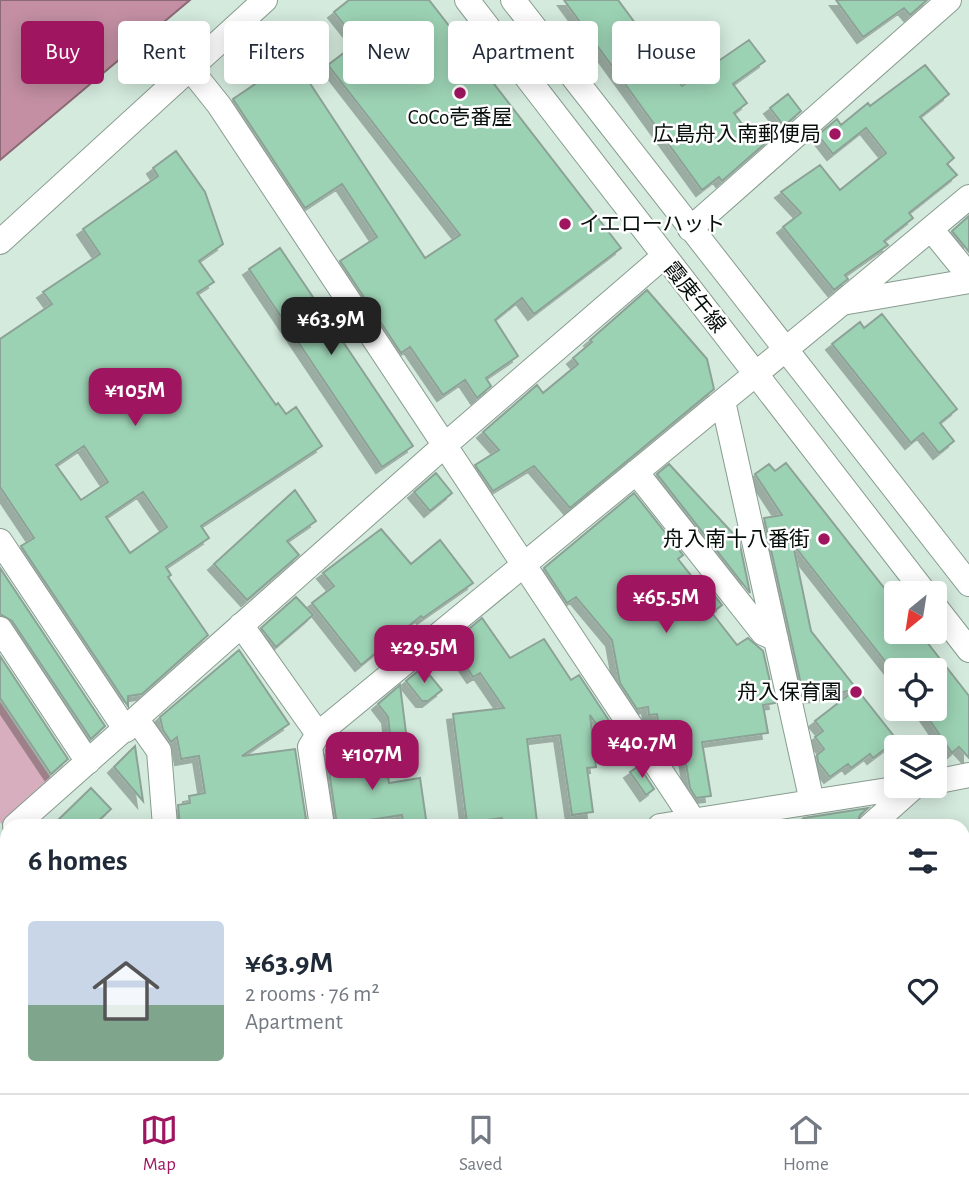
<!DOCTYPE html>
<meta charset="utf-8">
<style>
:root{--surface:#fff;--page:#f2f2f3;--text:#1f2937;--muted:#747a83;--line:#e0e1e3;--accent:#a01560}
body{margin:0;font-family:"Alegreya Sans","Noto Sans JP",sans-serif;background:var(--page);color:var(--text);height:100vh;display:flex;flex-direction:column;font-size:26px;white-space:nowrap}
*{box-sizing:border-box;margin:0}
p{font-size:23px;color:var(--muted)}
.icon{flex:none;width:38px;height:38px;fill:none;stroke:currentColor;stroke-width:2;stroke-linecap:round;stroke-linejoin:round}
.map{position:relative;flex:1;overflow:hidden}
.sheet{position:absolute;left:0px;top:819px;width:970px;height:275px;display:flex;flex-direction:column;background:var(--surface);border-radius:21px 21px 0 0;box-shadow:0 4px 18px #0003}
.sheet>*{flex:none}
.top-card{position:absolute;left:21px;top:21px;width:928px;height:63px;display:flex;gap:14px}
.needle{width:46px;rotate:210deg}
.buttons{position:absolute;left:884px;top:581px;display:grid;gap:14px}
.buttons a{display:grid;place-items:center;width:63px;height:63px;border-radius:7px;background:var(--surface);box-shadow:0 4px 18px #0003;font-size:35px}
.price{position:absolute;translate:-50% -60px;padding:0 16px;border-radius:14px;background:var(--accent);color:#fff;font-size:23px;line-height:46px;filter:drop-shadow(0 2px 4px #0008)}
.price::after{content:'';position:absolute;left:50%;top:42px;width:21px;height:16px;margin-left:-10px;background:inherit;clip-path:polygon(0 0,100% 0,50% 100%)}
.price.selected{background:#222;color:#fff}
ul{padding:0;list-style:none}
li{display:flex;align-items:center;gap:21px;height:175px;padding:0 28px}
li+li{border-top:2px solid var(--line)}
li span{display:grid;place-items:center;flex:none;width:196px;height:140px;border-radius:7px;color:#555}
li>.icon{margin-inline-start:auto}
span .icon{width:84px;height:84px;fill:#fffc;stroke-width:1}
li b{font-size:30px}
h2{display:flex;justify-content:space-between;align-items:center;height:84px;padding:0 28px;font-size:30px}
.pill{padding:0 24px;border-radius:7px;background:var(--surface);box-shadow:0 4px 18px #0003;font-size:24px;line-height:63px}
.pill.selected{background:var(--accent);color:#fff}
.menu{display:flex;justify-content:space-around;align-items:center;height:98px;border-top:2px solid var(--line);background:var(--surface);font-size:19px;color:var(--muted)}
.menu a{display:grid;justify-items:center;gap:4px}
.menu .selected{color:var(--accent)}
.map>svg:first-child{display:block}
</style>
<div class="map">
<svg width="969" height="1093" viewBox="0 0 969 1093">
<defs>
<filter id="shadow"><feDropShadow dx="-6" dy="6" stdDeviation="0" flood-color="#0004"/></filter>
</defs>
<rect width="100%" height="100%" fill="#d4eadd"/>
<path fill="#d7aebd" d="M0 702 54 783 4 827 0 822Z"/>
<path fill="#c48fa3" stroke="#8b6975" stroke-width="2" d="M0 0H190L0 160Z"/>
<path fill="#9cd2b4" stroke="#8da296" stroke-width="2" fill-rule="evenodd" filter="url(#shadow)" d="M349 0H429L621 248 534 314 522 298 495 320 518 356 486 378 491 386 477 398 465 380 443 395 410 347 401 353 340 261 377 237 342 184 305 208 233 99 270 74 264 65 288 50 425 258 460 235 328 65 358 42 334 12Z
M564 0H618L682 86 749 40 765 61 733 84 747 103 734 113 753 139 764 131 770 139 722 181 719 177 702 190Z
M836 0H927L910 15 904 8 863 37Z
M925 65 949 94 920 117 954 158 947 164 957 175 909 213 913 218 884 241 888 245 845 275 848 279 834 290 783 227 801 213 781 192 820 165 840 190 886 153 866 128 833 154 818 135 837 119 841 125 868 103 870 106Z
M788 94 801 111 784 126 770 108Z
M176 151 205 192 223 244 199 261 214 282 197 293 276 405 278 403 286 414 296 407 322 446 201 526 209 538 166 567 171 575 168 577 208 635 142 694 128 696V706L21 546 34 538 0 487V339L52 304 43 292 100 254 83 229 158 176 153 168ZM84 446 108 482 81 500 56 465ZM143 492 167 527 130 553 106 517Z
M969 216V252L952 231Z
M280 248 413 446 382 467 249 269Z
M647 290 707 359 714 389 570 508 534 466 493 491 475 465 499 450 483 432 537 385 543 393 578 364 573 358 592 342 590 340Z
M882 314 957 409 940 423 954 441 939 453 923 433 911 443 832 344 860 322 864 328Z
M786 463 896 603V632H919L969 696V758L959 747 952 753 922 709H934V670H892L793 544 811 631 897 740 873 758 870 754 851 768 848 764 830 777 818 762 817 755 824 749 815 737 823 731 815 721 855 690 804 698 764 518 782 515 755 474 769 464 775 471Z
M669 464 739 540 750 593 657 474Z
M436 473 452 493 430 511 414 492Z
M295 490 316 521 287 541 299 555 247 600 214 564Z
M634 493 683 555 678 559 705 593 710 590 722 605 712 613 737 645 748 638 763 651 775 703 763 705 768 733 702 742 711 796 696 798 690 788 682 739 661 743 657 714 649 715 648 707 637 709 620 683 612 640 576 597 567 603 544 568Z
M381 529 411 564 440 540 473 583 423 618 421 616 361 665 312 603 334 586 323 573Z
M0 568 105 726 91 739 12 621 0 614Z
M296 597 313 615 276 647 261 628Z
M482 618 510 658 544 639 571 680 579 675 610 722 614 749 590 715 596 767 587 768 593 812 572 815 560 735 527 739 537 822 503 826 502 818 467 823 453 714 504 708 480 673 473 677 451 644Z
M239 650 289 724 242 756 295 749 307 826H248V823L180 826 178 805 190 803 189 796 205 793 199 756 181 759 177 737 171 742 163 730 160 717Z
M0 656 68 759 51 774 0 698Z
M423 667 442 690 428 701H422L406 681Z
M400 685 407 741 391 743 388 717 378 704Z
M344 745 345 757 355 756 357 766 386 762 389 783 420 778 427 826H404L402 815 337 825 326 750Z
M135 746 143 801 114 767Z
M639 766 654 789 646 795 630 772Z
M91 788 111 809 93 826H52Z
M868 808 860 815 856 826H792L804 818Z"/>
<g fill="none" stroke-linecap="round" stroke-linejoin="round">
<g stroke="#889c90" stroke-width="26">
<path id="minor" d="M467 0 925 593
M513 0 969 584
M191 70 219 105 697 826
M690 229 949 0
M931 229 966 272 969 281
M0 242 265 0
M843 302 969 197
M723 401 812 802
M636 472 763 633 776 639
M0 541 126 730
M934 605 969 650
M241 625 318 734
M0 629 88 762
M137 720 159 751 165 826
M934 782 969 775
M15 826 445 445 663 257
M322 826 310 747 318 734 842 303 969 281
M660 826 913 786
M870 826 915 786
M0 920 7 930
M962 960 969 954
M962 1021 969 1015
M110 1087 114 1093
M491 1087 495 1093
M256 1093 264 1087
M565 1093 572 1087
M812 1093 819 1087
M880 1093 887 1087"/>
</g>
<use href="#minor" stroke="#fff" stroke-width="24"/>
<path stroke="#5a6760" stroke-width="2" d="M962 995 969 989
M837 1093 844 1087"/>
</g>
<g fill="#a01560" stroke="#fff" stroke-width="2.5">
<circle cx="460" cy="93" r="7"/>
<circle cx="835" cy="134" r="7"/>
<circle cx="565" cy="224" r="7"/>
<circle cx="824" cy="539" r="7"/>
<circle cx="856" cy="692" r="7"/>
</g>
<g text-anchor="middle" stroke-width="5" stroke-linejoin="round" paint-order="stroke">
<g font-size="21" fill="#070f0b" stroke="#fff" text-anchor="end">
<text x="460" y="124" text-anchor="middle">CoCo壱番屋</text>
<text x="821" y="141">広島舟入南郵便局</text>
<text x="579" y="231" text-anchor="start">イエローハット</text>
<text x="810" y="546">舟入南十八番街</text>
<text x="842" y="699">舟入保育園</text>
</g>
<g font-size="21" fill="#070f0b" stroke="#fff">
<text transform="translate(695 297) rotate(51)" y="7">霞庚午線</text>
</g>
</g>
</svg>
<div class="buttons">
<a><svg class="needle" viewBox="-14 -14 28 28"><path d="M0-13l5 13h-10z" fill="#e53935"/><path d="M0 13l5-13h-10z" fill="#747a83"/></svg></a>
<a><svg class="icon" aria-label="locate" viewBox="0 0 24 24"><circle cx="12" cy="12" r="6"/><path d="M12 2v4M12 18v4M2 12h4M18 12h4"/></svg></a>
<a><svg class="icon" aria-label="layers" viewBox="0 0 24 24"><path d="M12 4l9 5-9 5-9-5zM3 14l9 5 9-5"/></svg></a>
</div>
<b class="price selected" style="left:331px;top:357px">¥63.9M</b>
<b class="price" style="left:135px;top:428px">¥105M</b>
<b class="price" style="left:666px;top:635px">¥65.5M</b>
<b class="price" style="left:424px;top:685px">¥29.5M</b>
<b class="price" style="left:642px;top:780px">¥40.7M</b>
<b class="price" style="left:372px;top:792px">¥107M</b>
<div class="top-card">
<a class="pill selected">Buy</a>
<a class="pill">Rent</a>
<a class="pill">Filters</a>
<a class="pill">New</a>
<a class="pill">Apartment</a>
<a class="pill">House</a>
</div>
<section class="sheet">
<h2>6 homes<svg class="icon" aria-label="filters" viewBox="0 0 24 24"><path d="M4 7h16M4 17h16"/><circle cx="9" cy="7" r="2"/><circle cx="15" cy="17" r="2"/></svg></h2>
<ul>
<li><span style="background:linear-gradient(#c9d6e8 60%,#7fa58c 0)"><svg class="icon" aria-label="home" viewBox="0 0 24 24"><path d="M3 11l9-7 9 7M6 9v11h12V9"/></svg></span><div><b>¥63.9M</b><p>2 rooms · 76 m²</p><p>Apartment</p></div><svg class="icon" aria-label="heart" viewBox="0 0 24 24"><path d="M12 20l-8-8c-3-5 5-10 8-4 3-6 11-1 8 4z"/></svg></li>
</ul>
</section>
</div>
<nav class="menu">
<a class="selected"><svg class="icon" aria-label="map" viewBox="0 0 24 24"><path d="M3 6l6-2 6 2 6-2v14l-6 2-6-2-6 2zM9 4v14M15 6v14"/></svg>Map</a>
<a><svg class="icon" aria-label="saved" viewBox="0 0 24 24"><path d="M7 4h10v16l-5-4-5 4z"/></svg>Saved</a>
<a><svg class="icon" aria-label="home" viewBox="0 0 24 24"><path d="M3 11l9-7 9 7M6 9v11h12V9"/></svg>Home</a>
</nav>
